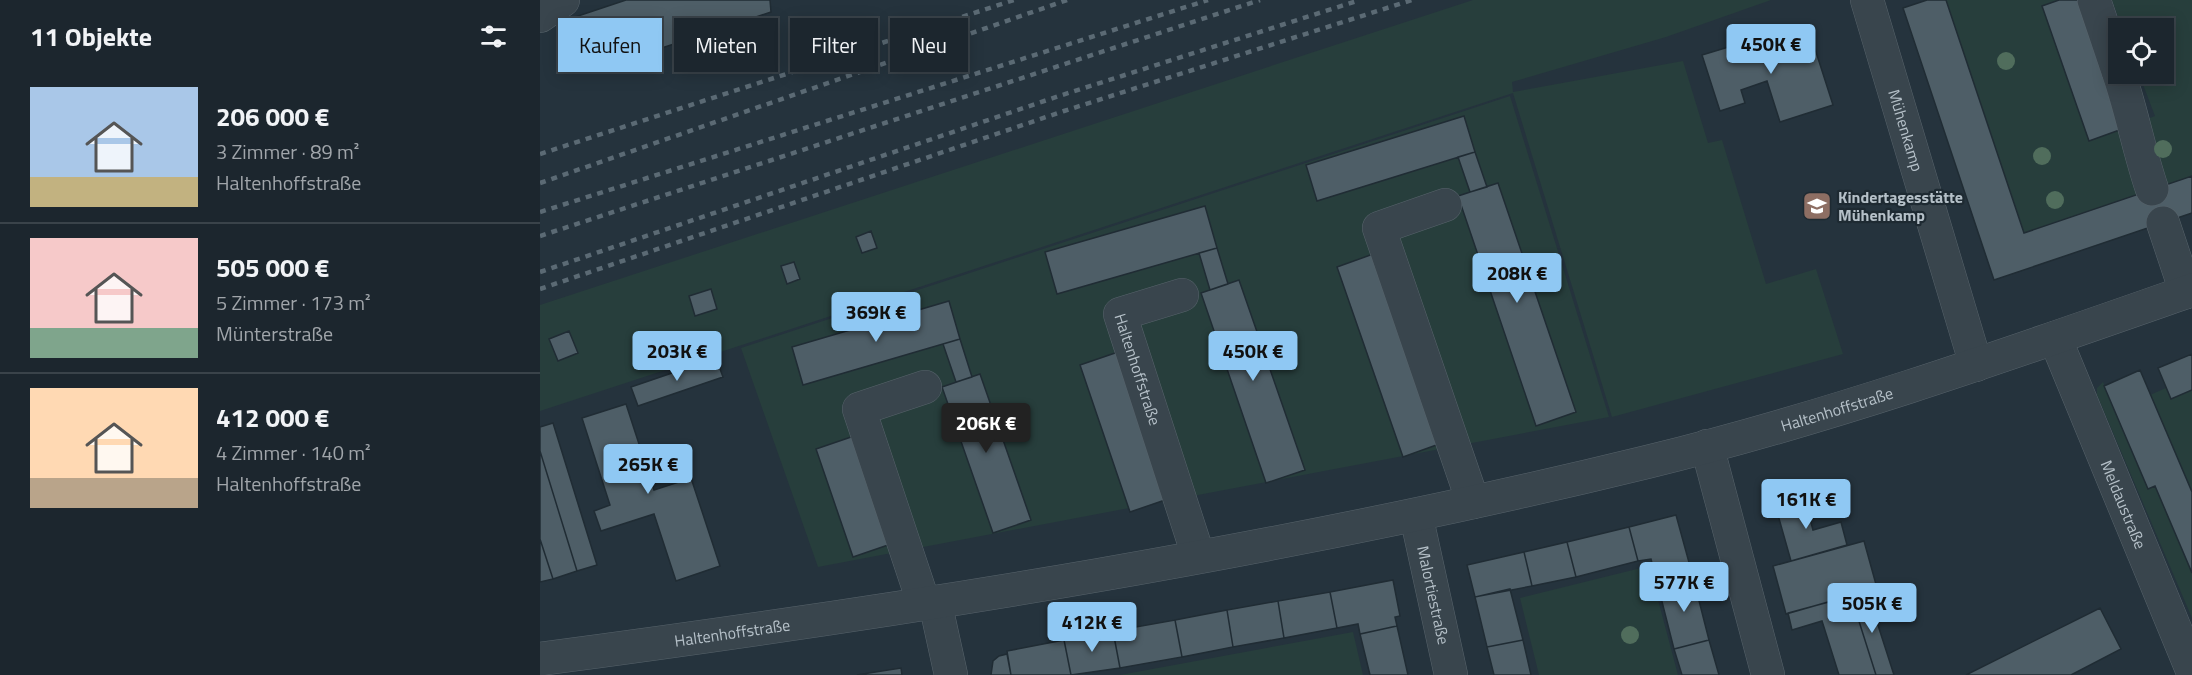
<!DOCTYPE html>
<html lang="de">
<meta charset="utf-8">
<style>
:root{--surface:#1c262e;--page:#252e36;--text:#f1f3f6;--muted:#a0a5aa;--line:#3a434a;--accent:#8fc8f3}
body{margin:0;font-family:"Titillium Web",sans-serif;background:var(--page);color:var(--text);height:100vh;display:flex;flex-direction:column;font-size:22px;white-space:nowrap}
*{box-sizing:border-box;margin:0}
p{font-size:20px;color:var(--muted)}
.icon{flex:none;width:33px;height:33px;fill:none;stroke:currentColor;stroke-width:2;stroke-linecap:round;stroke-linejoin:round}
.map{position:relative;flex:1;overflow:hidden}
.sheet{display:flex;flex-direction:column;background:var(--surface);width:540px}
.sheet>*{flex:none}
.banner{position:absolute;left:18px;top:18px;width:570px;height:54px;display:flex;gap:12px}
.controls{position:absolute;left:1568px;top:18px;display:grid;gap:12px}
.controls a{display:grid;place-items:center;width:66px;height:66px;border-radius:0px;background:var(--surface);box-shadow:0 3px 15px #0003,0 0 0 2px var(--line);font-size:30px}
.price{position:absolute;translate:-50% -51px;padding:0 14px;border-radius:6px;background:var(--accent);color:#111;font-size:20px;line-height:39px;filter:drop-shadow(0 2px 3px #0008)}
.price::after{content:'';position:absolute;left:50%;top:36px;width:18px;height:14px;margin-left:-9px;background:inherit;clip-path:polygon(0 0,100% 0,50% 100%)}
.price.current{background:#222;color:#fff}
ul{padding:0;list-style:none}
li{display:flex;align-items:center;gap:18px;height:150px;padding:0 30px}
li+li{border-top:2px solid var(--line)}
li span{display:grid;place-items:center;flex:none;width:168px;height:120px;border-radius:0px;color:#555}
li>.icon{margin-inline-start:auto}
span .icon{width:72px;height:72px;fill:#fffc;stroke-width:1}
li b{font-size:26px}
h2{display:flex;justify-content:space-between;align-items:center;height:72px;padding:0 30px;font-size:26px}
.pill{padding:0 21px;border-radius:0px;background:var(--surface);box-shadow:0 3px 15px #0003,0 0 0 2px var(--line);font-size:21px;line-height:54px}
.pill.current{background:var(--accent);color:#111}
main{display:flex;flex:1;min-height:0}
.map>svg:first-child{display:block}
</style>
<main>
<section class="sheet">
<h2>11 Objekte<svg class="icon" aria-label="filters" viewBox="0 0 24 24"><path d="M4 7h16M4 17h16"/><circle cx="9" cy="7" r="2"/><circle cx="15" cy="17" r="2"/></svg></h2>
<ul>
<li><span style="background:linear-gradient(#a9c7e8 75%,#c2b280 0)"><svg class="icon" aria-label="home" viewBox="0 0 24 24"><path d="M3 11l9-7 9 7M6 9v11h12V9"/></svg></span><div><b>206 000 €</b><p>3 Zimmer · 89 m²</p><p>Haltenhoffstraße</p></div></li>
<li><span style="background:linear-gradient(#f6c9c9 75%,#7fa58c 0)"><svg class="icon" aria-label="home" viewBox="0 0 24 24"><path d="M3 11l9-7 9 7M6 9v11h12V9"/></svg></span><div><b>505 000 €</b><p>5 Zimmer · 173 m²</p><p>Münterstraße</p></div></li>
<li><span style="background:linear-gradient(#ffd9b3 75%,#b9a48a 0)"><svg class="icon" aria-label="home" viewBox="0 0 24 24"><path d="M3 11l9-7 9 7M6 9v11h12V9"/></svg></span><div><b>412 000 €</b><p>4 Zimmer · 140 m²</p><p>Haltenhoffstraße</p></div></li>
</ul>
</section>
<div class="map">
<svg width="1652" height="675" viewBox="0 0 1652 675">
<rect width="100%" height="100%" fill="#25333d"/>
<path fill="#273e3c" d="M933 0H1231L1126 37 972 82 973 92 1143 61 1168 143 1182 140 1226 284 1276 269 1303 354 1072 417 973 93 0 411V305Z
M1406 0H1519L1502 6 1550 141 1615 116 1599 74H1623V28H1582L1572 0H1652V176L1484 233Z
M970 96 1069 417 278 567 201 348Z
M1563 382 1608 488 1615 486 1652 573V618L1557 395V388Z
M1626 388 1631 399 1652 390V492L1610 395Z
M1109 566 1138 675H999L980 598Z
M813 632 823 675H580Z"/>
<path fill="#4e5e67" stroke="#202c34" stroke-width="1.5" d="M86 0H230L231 12 46 73 29 19Z
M1387 0H1406L1484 233 1652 176V213L1454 280 1363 8Z
M1519 0H1539L1585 128 1549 141 1502 6Z
M1268 27 1293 105 1240 122 1227 81 1201 90 1205 103 1180 111 1162 55 1215 39 1219 52 1245 43 1243 35Z
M924 116 935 152 777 201 766 165Z
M935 152 947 187 930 192 918 157Z
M958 183 1036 412 996 426 918 196Z
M665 206 677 248 517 294 505 252Z
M331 231 337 248 322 253 316 237Z
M677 248 688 284 670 290 659 253Z
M836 253 902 443 863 457 797 267Z
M254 262 260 279 247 284 241 266Z
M699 280 765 470 726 483 661 293Z
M171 289 177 309 155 316 149 296Z
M409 301 420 339 263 385 252 347Z
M29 331 38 353 18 361 9 339Z
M420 339 432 377 416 382 403 344Z
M578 352 628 499 590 512 540 365Z
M1652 354V390L1631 399 1618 368Z
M176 358 183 377 98 406 91 387Z
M1600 370 1652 492V573L1615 486 1608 489 1564 386Z
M440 374 491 520 453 533 402 387Z
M86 404 114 490 151 478 180 566 136 581 114 514 61 531 54 511 70 505 42 418Z
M13 423 57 565 37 571 0 451V427Z
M314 436 351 544 313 557 276 449Z
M0 451 37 571 13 579 0 539Z
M1263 493 1273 530 1301 522 1307 545 1251 561 1234 501Z
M1136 515 1153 577 1118 586 1111 559 1098 561 1089 527Z
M1089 527 1098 561 1036 577 1027 542Z
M0 539 13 579 0 582Z
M1324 541 1337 588 1246 614 1233 566Z
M1027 542 1036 577 992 586 984 552Z
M984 552 992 586 935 597 927 565Z
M1153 577 1169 640 1134 649 1118 586Z
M853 580 860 616 855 617 857 626 820 634 818 624 797 628 790 592Z
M970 589 983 640 947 647 935 597Z
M1327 591 1354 675H1336L1311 596Z
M790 592 797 628 744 638 738 601Z
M1311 596 1336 675H1299L1282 621 1252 630 1248 613Z
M738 601 744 638 693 647 687 610Z
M1560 608 1581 649 1531 675H1426Z
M687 610 693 647 642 657 635 620Z
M635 620 642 657 580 668 573 631Z
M857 626 868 675H830L820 634Z
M573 631 580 668 531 675 524 640Z
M524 640 531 675H471L467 651Z
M983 640 991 675H954L947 647Z
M1169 640 1179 675H1142L1134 649Z
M467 654 471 675H451L453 661 459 656Z
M361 668 362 675H317L329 673Z"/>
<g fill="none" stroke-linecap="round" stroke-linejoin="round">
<g stroke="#57636b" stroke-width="34">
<g id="minor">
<path id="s1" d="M1327 0 1436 365"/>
<path d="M1554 0 1578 71"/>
<path d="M0 16 23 0"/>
<path d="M1579 74C1592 112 1599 151 1612 189"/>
<path d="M905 205 839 228 933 502"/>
<path d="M1623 223 1646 292"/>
<path id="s2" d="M642 295 580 314 658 555"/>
<path id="s3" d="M1515 338 1652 670"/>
<path d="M1167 446 1228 675"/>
<path id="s4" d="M876 515 911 675"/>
<path d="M395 602 411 675"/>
<path d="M384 604 319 409 385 387"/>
<path id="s5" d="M0 659C371 610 743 551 1107 462 1292 417 1472 353 1652 290"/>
</g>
</g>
<use href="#minor" stroke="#39454d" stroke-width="33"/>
<path stroke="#5b6a74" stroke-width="4.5" stroke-dasharray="6 6" stroke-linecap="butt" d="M0 154 474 0
M0 183 527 0
M0 212 668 0
M0 236 720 0
M0 272 519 96 820 0
M0 289 524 111 872 0"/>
</g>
<g fill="#506d5c">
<circle cx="1466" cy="61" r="9"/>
<circle cx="1623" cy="149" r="9"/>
<circle cx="1502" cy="156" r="9"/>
<circle cx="1515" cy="200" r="9"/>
<circle cx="1090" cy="635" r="9"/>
</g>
<defs>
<g id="school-square" transform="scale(1.5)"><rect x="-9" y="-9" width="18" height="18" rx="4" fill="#8d6e63" stroke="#1e2a32"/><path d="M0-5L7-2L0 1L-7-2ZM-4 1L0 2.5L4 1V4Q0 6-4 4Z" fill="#fff"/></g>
</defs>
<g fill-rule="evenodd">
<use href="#school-square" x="1277" y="206"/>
</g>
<g text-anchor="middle" stroke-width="4.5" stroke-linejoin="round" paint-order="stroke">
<g font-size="16" fill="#b5c0c8" stroke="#1e2a32">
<text dy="6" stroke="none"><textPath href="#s1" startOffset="136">Mühenkamp</textPath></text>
<text dy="6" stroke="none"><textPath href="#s2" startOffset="123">Haltenhoffstraße</textPath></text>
<text dy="6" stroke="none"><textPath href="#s5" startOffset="1322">Haltenhoffstraße</textPath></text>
<text dy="6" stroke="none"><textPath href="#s3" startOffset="180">Meldaustraße</textPath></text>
<text dy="6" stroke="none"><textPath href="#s4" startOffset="82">Malortiestraße</textPath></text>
<text dy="6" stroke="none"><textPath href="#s5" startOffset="194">Haltenhoffstraße</textPath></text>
</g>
<g font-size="16" font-weight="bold" fill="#b5c0c8" stroke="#1e2a32" text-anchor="start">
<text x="1298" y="203">Kindertagesstätte<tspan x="1298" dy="18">Mühenkamp</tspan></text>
</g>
</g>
</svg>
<div class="controls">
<a><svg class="icon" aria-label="locate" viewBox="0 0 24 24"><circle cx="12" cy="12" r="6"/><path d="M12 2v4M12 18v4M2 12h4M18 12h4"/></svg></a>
</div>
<b class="price" style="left:1231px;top:75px">450K €</b>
<b class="price" style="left:977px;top:304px">208K €</b>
<b class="price" style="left:336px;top:343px">369K €</b>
<b class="price" style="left:137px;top:382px">203K €</b>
<b class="price" style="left:713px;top:382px">450K €</b>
<b class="price current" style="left:446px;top:454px">206K €</b>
<b class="price" style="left:108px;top:495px">265K €</b>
<b class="price" style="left:1266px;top:530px">161K €</b>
<b class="price" style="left:1144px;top:613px">577K €</b>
<b class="price" style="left:1332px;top:634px">505K €</b>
<b class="price" style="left:552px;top:653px">412K €</b>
<div class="banner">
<a class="pill current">Kaufen</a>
<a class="pill">Mieten</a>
<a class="pill">Filter</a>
<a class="pill">Neu</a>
</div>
</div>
</main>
